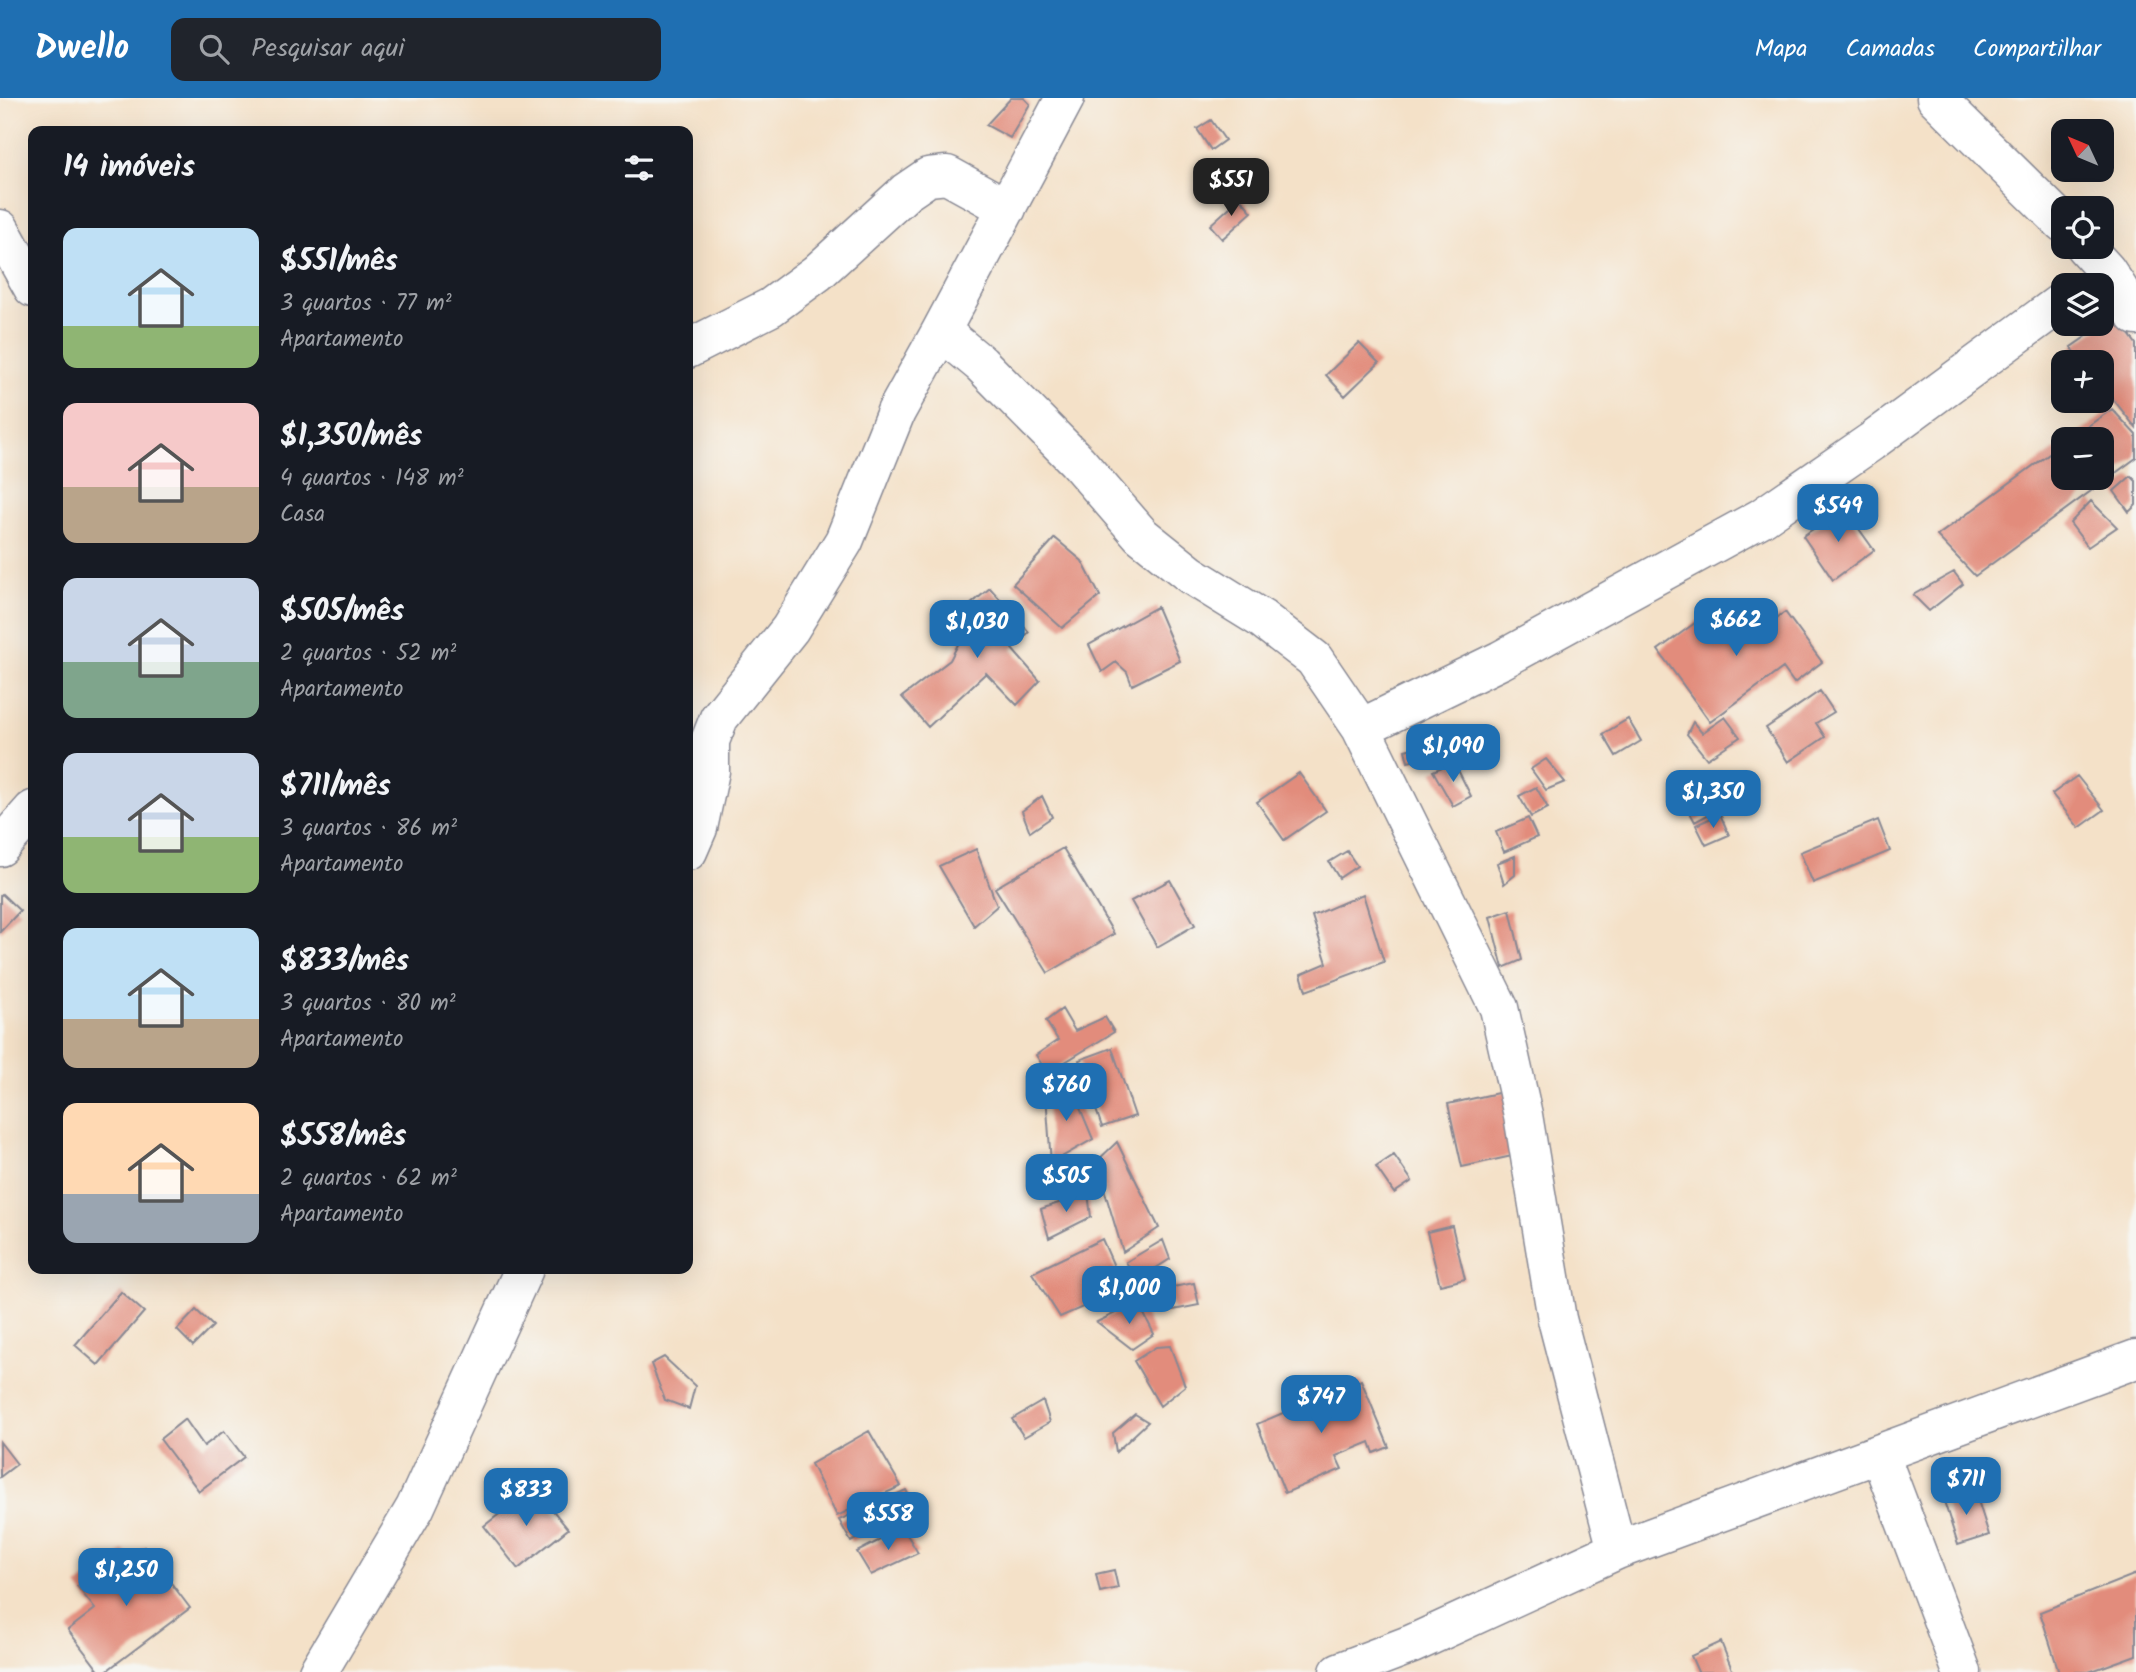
<!DOCTYPE html>
<html lang="pt">
<meta charset="utf-8">
<style>
:root{--surface:#171b24;--page:#20242c;--text:#f1f3f6;--muted:#9ea1a6;--accent:#1f6fb2}
body{margin:0;font-family:Kalam,sans-serif;background:var(--page);color:var(--text);height:100vh;display:flex;flex-direction:column;font-size:26px;white-space:nowrap}
*{box-sizing:border-box;margin:0}
p{font-size:23px;color:var(--muted)}
.icon{flex:none;width:38px;height:38px;fill:none;stroke:currentColor;stroke-width:2;stroke-linecap:round;stroke-linejoin:round}
.map{position:relative;flex:1;overflow:hidden}
.drawer{position:absolute;left:28px;top:28px;width:665px;height:1148px;display:flex;flex-direction:column;background:var(--surface);border-radius:14px;box-shadow:0 7px 28px #0002}
.drawer>*{flex:none}
.needle{width:46px;rotate:314deg}
.fabs{position:absolute;left:2051px;top:21px;display:grid;gap:14px}
.fabs a{display:grid;place-items:center;width:63px;height:63px;border-radius:14px;background:var(--surface);box-shadow:0 7px 28px #0002;font-size:35px}
.price{position:absolute;translate:-50% -60px;padding:0 16px;border-radius:14px;background:var(--accent);color:#fff;font-size:23px;line-height:46px;filter:drop-shadow(0 2px 4px #0008)}
.price::after{content:'';position:absolute;left:50%;top:42px;width:21px;height:16px;margin-left:-10px;background:inherit;clip-path:polygon(0 0,100% 0,50% 100%)}
.price.selected{background:#222;color:#fff}
ul{padding:0;list-style:none}
li{display:flex;align-items:center;gap:21px;height:175px;padding:0 35px}
li span{display:grid;place-items:center;flex:none;width:196px;height:140px;border-radius:14px;color:#555}
li>.icon{margin-inline-start:auto}
span .icon{width:84px;height:84px;fill:#fffc;stroke-width:1}
li b{font-size:30px}
h2{display:flex;justify-content:space-between;align-items:center;height:84px;padding:0 35px;font-size:30px}
header{display:flex;align-items:center;gap:42px;box-sizing:border-box;height:98px;padding:0 35px;background:var(--accent);color:#fff}
header strong{font-size:33px}
nav{display:flex;gap:38px;margin-inline-start:auto;font-size:24px}
.search{width:490px;height:63px;background:var(--page);display:flex;align-items:center;gap:18px;box-sizing:border-box;padding:0 24px;border-radius:14px;color:var(--muted);font-size:26px}
.map>svg:first-child{display:block}
</style>
<header>
<strong>Dwello</strong>
<div class="search"><svg class="icon" aria-label="search" viewBox="0 0 24 24"><circle cx="10" cy="10" r="6"/><path d="M15 15l6 6"/></svg>Pesquisar aqui</div>
<nav><a>Mapa</a><a>Camadas</a><a>Compartilhar</a></nav>
</header>
<div class="map">
<svg width="2136" height="1574" viewBox="0 0 2136 1574">
<rect width="100%" height="100%" fill="#f6f6f2"/>
<filter id="ink" filterUnits="userSpaceOnUse"><feTurbulence type="fractalNoise" baseFrequency=".0143" numOctaves="2"/><feDisplacementMap in="SourceGraphic" scale="14" xChannelSelector="R" yChannelSelector="G"/><feConvolveMatrix kernelMatrix="1 2 1 2 8 2 1 2 1" color-interpolation-filters="sRGB"/></filter>
<filter id="wash" filterUnits="userSpaceOnUse"><feTurbulence type="fractalNoise" baseFrequency=".00686" numOctaves="4" result="noise"/><feDisplacementMap in="SourceGraphic" scale="28" xChannelSelector="R" yChannelSelector="G"/><feGaussianBlur stdDeviation="1.57" result="paint"/><feColorMatrix in="noise" values="0 0 0 0 0 0 0 0 0 0 0 0 0 0 0 0 0 1.4 0 .05"/><feComposite in="paint" operator="in"/></filter>
<g filter="url(#wash)">
<rect width="100%" height="100%" fill="#f4e1c8"/>
<g id="blocks">
<path fill="#e28c7c" d="M1011 0H1024L1030 6 1010 40 986 27Z
M1211 22 1225 42 1211 52 1197 31Z
M1240 100 1252 114 1222 141 1210 127Z
M2116 218 2136 246V330L2102 287V264H2083L2071 249Z
M1359 245 1379 265 1345 298 1326 277Z
M2112 311 2136 337V360L1975 478 1937 438 2063 346V380H2102V341H2070Z
M2131 378 2136 383V407L2129 414 2114 393Z
M2091 403 2117 429 2088 449 2070 425Z
M1844 410 1874 452 1833 482 1803 438Z
M1055 440 1082 463 1100 498 1062 530 1013 486Z
M1954 474 1963 486 1929 513 1913 497Z
M990 490 1029 534 1012 551 1040 583 1017 607 986 575 928 629 902 599 950 562 963 537 950 524Z
M1721 506 1738 529 1758 515 1767 527 1785 514 1822 564 1794 585 1783 570 1710 624 1658 552Z
M1157 509 1180 563 1132 587 1127 574 1116 564 1102 574 1089 547Z
M1820 593 1834 614 1816 625 1825 639 1788 664 1766 630Z
M1725 619 1740 639 1707 661 1687 636 1693 624 1702 635Z
M1628 621 1641 643 1616 658 1603 636Z
M1421 648 1424 660 1408 664 1405 652Z
M1546 661 1565 684 1546 692 1531 671Z
M1454 664 1471 698 1453 708 1433 673Z
M1299 675 1326 713 1284 742 1257 704Z
M2077 678 2104 712 2079 730 2052 696Z
M1536 689 1548 710 1531 719 1519 698Z
M1706 696 1715 713 1695 724 1686 707Z
M1042 698 1052 719 1030 734 1022 713Z
M1720 716 1729 737 1706 747 1696 727Z
M1528 720 1537 739 1504 754 1496 734Z
M1878 722 1890 753 1813 785 1800 754Z
M1063 750 1114 836 1048 875 995 790Z
M976 751 997 808 974 828 939 768Z
M1347 753 1357 768 1339 780 1329 764Z
M1515 758V777L1504 786 1497 765Z
M1170 782 1195 827 1157 849 1131 803Z
M2 796 20 813 0 834V798Z
M1363 796 1384 864 1306 893 1301 876 1327 865 1312 818Z
M1510 812 1522 862 1503 870 1490 819Z
M1062 911 1075 933 1105 919 1114 934 1047 975 1036 957 1058 942 1046 923Z
M1112 950 1135 1018 1102 1029 1079 962Z
M1070 986 1093 1041 1051 1065 1046 997Z
M1507 993 1521 1056 1462 1069 1448 1006Z
M1117 1044 1159 1130 1123 1154 1096 1064Z
M1394 1057 1412 1083 1394 1095 1376 1069Z
M1088 1095 1091 1119 1049 1140 1041 1111Z
M1452 1128 1465 1181 1440 1187 1427 1134Z
M1102 1141 1124 1191 1060 1219 1032 1175Z
M1163 1142 1170 1161 1137 1182 1126 1164Z
M1194 1185 1199 1207 1173 1212 1168 1190Z
M121 1194 144 1214 98 1267 75 1247Z
M1138 1204 1154 1236 1132 1251 1097 1224Z
M196 1212 213 1228 193 1248 177 1232Z
M1170 1248 1185 1288 1160 1308 1134 1263 1156 1249Z
M664 1259 695 1288 689 1311 665 1302 651 1266Z
M1361 1282 1389 1349 1374 1355 1370 1344 1336 1358 1342 1371 1285 1395 1257 1326Z
M1043 1303 1050 1324 1024 1339 1012 1321Z
M1135 1316 1148 1324 1116 1354 1113 1335Z
M185 1321 204 1348 224 1333 244 1359 199 1393 160 1341Z
M869 1333 901 1388 837 1418 811 1366Z
M0 1344 17 1366 0 1379Z
M534 1389 568 1431 518 1471 484 1428Z
M1974 1390 1989 1437 1958 1447 1943 1400Z
M906 1392 915 1410 851 1444 839 1422Z
M903 1430 918 1455 871 1477 857 1454Z
M144 1449 190 1510 105 1574H100L68 1532 95 1511 77 1488 124 1452 131 1460Z
M1114 1472 1118 1490 1100 1494 1096 1476Z
M2136 1476V1557L2089 1574H2059L2040 1514Z
M1721 1544 1733 1574H1698L1691 1558Z"/>
</g>
</g>
<g filter="url(#ink)">
<use href="#blocks" fill-opacity="0" stroke="#888893" stroke-width="2"/>
<g fill="none" stroke-linecap="round" stroke-linejoin="round">
<g stroke="#888893" stroke-width="41">
<path id="street" d="M1065 0 941 233 981 266 1077 363 1141 437 1191 477 1262 521 1314 561 1361 630 1499 910 1523 1017 1557 1221 1617 1452
M1936 0 2063 125
M0 131 33 190
M2085 149 2106 172 2136 218
M688 251 771 209 817 175 906 94 928 79 947 77 1007 110
M1361 630 1501 562 1761 420 1871 344 2063 203
M0 749 33 712
M688 753 698 730 710 673V643L719 620 790 531 844 443 896 314 941 233
M1880 1357 1962 1574
M318 1574 415 1410 524 1171
M1339 1574 1412 1546 1617 1452 2136 1261"/>
</g>
<use href="#street" stroke="#fff" stroke-width="38"/>
</g>
</g>
</svg>
<div class="fabs">
<a><svg class="needle" viewBox="-14 -14 28 28"><path d="M0-13l5 13h-10z" fill="#e53935"/><path d="M0 13l5-13h-10z" fill="#9ea1a6"/></svg></a>
<a><svg class="icon" aria-label="locate" viewBox="0 0 24 24"><circle cx="12" cy="12" r="6"/><path d="M12 2v4M12 18v4M2 12h4M18 12h4"/></svg></a>
<a><svg class="icon" aria-label="layers" viewBox="0 0 24 24"><path d="M12 4l9 5-9 5-9-5zM3 14l9 5 9-5"/></svg></a>
<a>+</a>
<a>−</a>
</div>
<b class="price selected" style="left:1231px;top:120px">$551</b>
<b class="price" style="left:1838px;top:446px">$549</b>
<b class="price" style="left:1736px;top:560px">$662</b>
<b class="price" style="left:977px;top:562px">$1,030</b>
<b class="price" style="left:1453px;top:686px">$1,090</b>
<b class="price" style="left:1713px;top:732px">$1,350</b>
<b class="price" style="left:1066px;top:1025px">$760</b>
<b class="price" style="left:1066px;top:1116px">$505</b>
<b class="price" style="left:1129px;top:1228px">$1,000</b>
<b class="price" style="left:1321px;top:1337px">$747</b>
<b class="price" style="left:1966px;top:1419px">$711</b>
<b class="price" style="left:526px;top:1430px">$833</b>
<b class="price" style="left:888px;top:1454px">$558</b>
<b class="price" style="left:126px;top:1510px">$1,250</b>
<section class="drawer">
<h2>14 imóveis<svg class="icon" aria-label="filters" viewBox="0 0 24 24"><path d="M4 7h16M4 17h16"/><circle cx="9" cy="7" r="2"/><circle cx="15" cy="17" r="2"/></svg></h2>
<ul>
<li><span style="background:linear-gradient(#bfe0f5 70%,#8fb573 0)"><svg class="icon" aria-label="home" viewBox="0 0 24 24"><path d="M3 11l9-7 9 7M6 9v11h12V9"/></svg></span><div><b>$551/mês</b><p>3 quartos · 77 m²</p><p>Apartamento</p></div></li>
<li><span style="background:linear-gradient(#f6c9c9 60%,#b9a48a 0)"><svg class="icon" aria-label="home" viewBox="0 0 24 24"><path d="M3 11l9-7 9 7M6 9v11h12V9"/></svg></span><div><b>$1,350/mês</b><p>4 quartos · 148 m²</p><p>Casa</p></div></li>
<li><span style="background:linear-gradient(#c9d6e8 60%,#7fa58c 0)"><svg class="icon" aria-label="home" viewBox="0 0 24 24"><path d="M3 11l9-7 9 7M6 9v11h12V9"/></svg></span><div><b>$505/mês</b><p>2 quartos · 52 m²</p><p>Apartamento</p></div></li>
<li><span style="background:linear-gradient(#c9d6e8 60%,#8fb573 0)"><svg class="icon" aria-label="home" viewBox="0 0 24 24"><path d="M3 11l9-7 9 7M6 9v11h12V9"/></svg></span><div><b>$711/mês</b><p>3 quartos · 86 m²</p><p>Apartamento</p></div></li>
<li><span style="background:linear-gradient(#bfe0f5 65%,#b9a48a 0)"><svg class="icon" aria-label="home" viewBox="0 0 24 24"><path d="M3 11l9-7 9 7M6 9v11h12V9"/></svg></span><div><b>$833/mês</b><p>3 quartos · 80 m²</p><p>Apartamento</p></div></li>
<li><span style="background:linear-gradient(#ffd9b3 65%,#9aa5b1 0)"><svg class="icon" aria-label="home" viewBox="0 0 24 24"><path d="M3 11l9-7 9 7M6 9v11h12V9"/></svg></span><div><b>$558/mês</b><p>2 quartos · 62 m²</p><p>Apartamento</p></div></li>
</ul>
</section>
</div>
